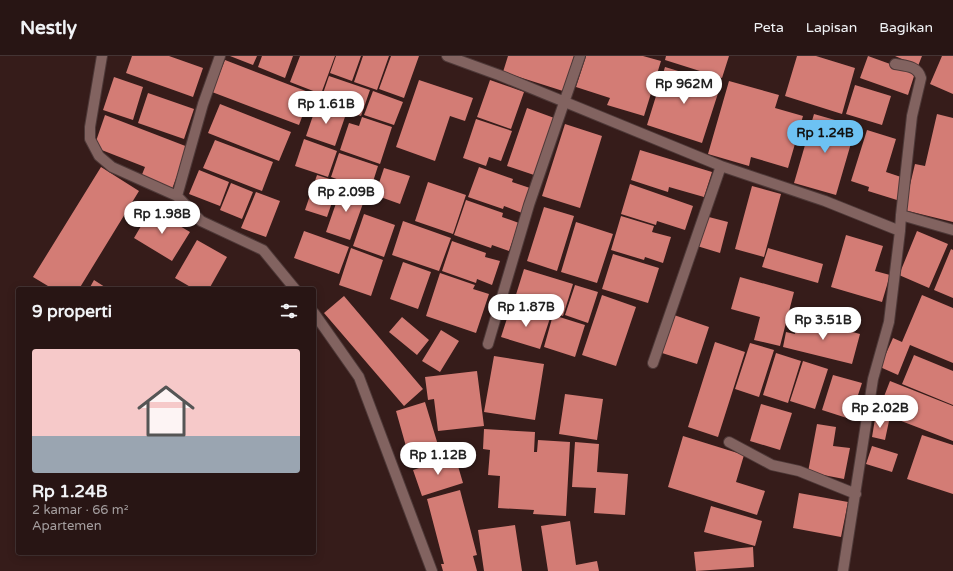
<!DOCTYPE html>
<html lang="id">
<meta charset="utf-8">
<style>
:root{--surface:#281514;--page:#342222;--text:#f1f3f6;--muted:#a59fa0;--line:#443434;--accent:#6dc2f3}
body{margin:0;font-family:"Varela Round",sans-serif;background:var(--page);color:var(--text);height:100vh;display:flex;flex-direction:column;font-size:15px;white-space:nowrap}
*{box-sizing:border-box;margin:0}
p{font-size:13px;color:var(--muted)}
.icon{flex:none;width:22px;height:22px;fill:none;stroke:currentColor;stroke-width:2;stroke-linecap:round;stroke-linejoin:round}
.map{position:relative;flex:1;overflow:hidden}
.drawer{position:absolute;left:16px;top:231px;width:300px;height:268px;display:flex;flex-direction:column;background:var(--surface);border-radius:4px;box-shadow:0 2px 10px #0003,0 0 0 1px var(--line)}
.drawer>*{flex:none}
.price{position:absolute;translate:-50% -34px;padding:0 9px;border-radius:14px;background:#fff;color:#222;font-size:13px;line-height:26px;filter:drop-shadow(0 1px 2px #0008)}
.price::after{content:'';position:absolute;left:50%;top:24px;width:12px;height:9px;margin-left:-6px;background:inherit;clip-path:polygon(0 0,100% 0,50% 100%)}
.price.selected{background:var(--accent);color:#111}
ul{padding:0;list-style:none}
li{display:grid;align-content:center;gap:8px;height:212px;padding:0 16px}
li span{display:grid;place-items:center;height:124px;border-radius:4px;color:#555}
li>.icon{margin-inline-start:auto}
span .icon{width:72px;height:72px;fill:#fffc;stroke-width:1}
li b{font-size:17px}
h2{display:flex;justify-content:space-between;align-items:center;height:48px;padding:0 16px;font-size:17px}
header{display:flex;align-items:center;gap:24px;box-sizing:border-box;height:56px;padding:0 20px;background:var(--surface);border-bottom:1px solid var(--line)}
header strong{font-size:19px}
nav{display:flex;gap:22px;margin-inline-start:auto;font-size:14px}
.map>svg:first-child{display:block}
</style>
<header>
<strong>Nestly</strong>
<nav><a>Peta</a><a>Lapisan</a><a>Bagikan</a></nav>
</header>
<div class="map">
<svg width="953" height="515" viewBox="0 0 953 515">
<rect width="100%" height="100%" fill="#361c1a"/>
<path fill="#d37c75" d="M132 0H169L203 12 193 41 126 17Z
M230 0H257L253 9Z
M262 0H293L285 22 258 11Z
M300 0H335L321 38 290 26Z
M336 0H361L352 25 330 17Z
M363 0H389L377 34 354 26Z
M391 0H419L404 42 379 33Z
M508 0H574L563 35 503 16Z
M586 0H643L661 5 644 60 607 49 610 42 576 31Z
M666 0H729L722 22 665 4Z
M797 0H816L855 12 842 58 785 40Z
M868 0 915 17 908 39 860 22Z
M895 0H922L918 10Z
M942 0H953V38L930 28Z
M225 4 311 37 299 69 212 36Z
M665 11 721 28 702 87 647 69Z
M329 20 370 34 361 60 320 46Z
M114 21 143 31 133 64 103 54Z
M419 24 473 42 465 65 450 60 435 105 396 91Z
M490 24 524 36 511 73 477 61Z
M729 25 779 39 775 52 803 60 788 112 751 101 749 110 708 98Z
M855 29 891 40 882 69 846 58Z
M373 35 403 46 394 69 364 59Z
M148 37 194 53 184 83 138 67Z
M220 48 291 76 279 105 208 77Z
M317 48 346 58 335 90 306 80Z
M527 52 557 63 537 120 507 110Z
M814 58 856 70 836 139 794 127Z
M937 58 953 62V166L904 154 915 108 925 110Z
M105 59 188 91 172 133 141 121 145 111 94 91Z
M362 61 392 71 380 108 340 94 349 67 359 70Z
M476 63 512 75 501 105 489 101 486 110 463 102Z
M565 68 602 80 580 152 542 140Z
M867 74 896 83 886 116 904 122 897 144 868 135 869 131 851 125Z
M304 83 337 95 328 121 295 110Z
M215 84 273 106 262 135 203 112Z
M640 94 712 116 704 141 669 131 668 136 631 124Z
M339 97 378 110 370 135 331 121Z
M101 111 139 135 79 233H53L33 221Z
M479 111 513 123 512 126 530 132 522 157 504 150 503 153 468 141Z
M384 112 410 120 400 148 375 139Z
M199 114 229 126 220 150 189 138Z
M317 119 339 126 327 161 305 154Z
M428 126 466 139 453 178 415 165Z
M231 127 253 136 242 163 220 154Z
M630 128 693 150 685 174 657 165 656 169 621 158Z
M342 130 366 139 350 184 326 176Z
M752 130 781 138 764 201 735 193Z
M256 136 280 145 266 181 241 172Z
M466 144 503 157 502 161 519 167 509 195 492 189 491 192 454 179Z
M544 151 574 160 557 215 527 205Z
M151 153 190 176 172 205 134 182Z
M364 158 395 169 384 201 353 190Z
M621 160 654 170 652 176 671 181 663 207 645 201 644 204 611 194Z
M705 160 728 166 720 197 697 190Z
M403 165 451 182 439 215 392 199Z
M576 166 613 178 597 227 561 216Z
M304 175 349 191 339 218 294 202Z
M917 175 948 188 929 232 899 219Z
M846 179 883 190 875 215 890 219 882 246 831 231Z
M197 184 227 201 209 233H194L175 222Z
M452 185 486 197 485 201 500 205 492 229 477 223 476 227 442 215Z
M351 192 383 204 371 240 339 229Z
M768 192 823 208 818 227 762 211Z
M951 193 953 194V242L934 234Z
M613 198 659 212 648 247 602 233Z
M403 206 431 216 418 253 390 243Z
M524 213 573 228 563 260 514 245Z
M440 217 475 229 473 233 489 238 476 277 426 260Z
M740 221 794 236 780 290 754 284 760 261 731 253Z
M94 224 108 233H89Z
M575 229 598 236 588 267 565 259Z
M602 239 636 251 616 310 582 299Z
M922 239 953 252V307L910 289 898 319 880 311 893 282 902 286Z
M344 240 423 333 404 350 324 257Z
M511 250 550 262 540 293 501 281Z
M553 259 585 269 575 301 544 291Z
M674 259 709 271 697 308 662 297Z
M402 261 429 284 417 299 389 276Z
M799 262 860 278 852 308 783 291 786 276 795 278Z
M441 274 459 285 440 316 422 305Z
M715 286 745 296 718 381 688 371Z
M750 287 774 294 759 341 735 333Z
M776 297 801 305 788 347 763 339Z
M914 299 953 315V349L902 328Z
M494 300 544 308 535 364 484 356Z
M803 305 828 313 815 353 790 345Z
M477 315 484 370 438 375 434 343 428 344 425 321Z
M833 319 862 327 850 363 822 354Z
M890 325 953 350V385L878 356Z
M565 338 603 343 597 384 559 378Z
M425 346 441 399 411 408 396 355Z
M761 348 792 357 780 394 750 385Z
M875 363 889 365 885 384 872 381Z
M817 368 836 371 833 390 850 392 844 423 808 416Z
M484 373 535 376 534 396H537L538 384 570 386 566 460 533 458 534 454 498 452 500 420 488 419 490 394 483 393Z
M922 379 953 389V438L907 423Z
M683 380 744 399 736 426 765 435 757 459 668 431Z
M575 386 599 388 597 416 628 418 625 459 594 457 596 432 572 431Z
M872 390 898 398 892 416 866 408Z
M455 400 463 427 422 440 413 414Z
M460 434 477 499 473 500 477 515H443L441 508H444L427 443Z
M799 437 848 446 841 481 793 472Z
M711 450 762 465 755 490 704 476Z
M570 465 576 509 597 505 599 515H548L541 470Z
M515 469 522 515H484L478 474Z
M753 491 754 511 696 515 694 496Z"/>
<g fill="none" stroke-linecap="round" stroke-linejoin="round">
<g stroke="#4e3938" stroke-width="12">
<path id="minor" d="M102 0 90 71V83L99 100 112 111 177 140 201 165 263 194 295 233
M447 0 499 19 721 110 825 145 900 175 901 159 953 174
M895 8C906 10 918 10 921 22L912 60 901 159
M177 140 203 48 220 0
M314 257 359 321 432 515
M488 288 529 149 580 0
M653 307 721 110
M729 386 772 409 799 415 856 438
M843 515 873 323 889 266 900 175"/>
</g>
<use href="#minor" stroke="#826360" stroke-width="10"/>
</g>
</svg>
<b class="price" style="left:684px;top:49px">Rp 962M</b>
<b class="price" style="left:326px;top:69px">Rp 1.61B</b>
<b class="price selected" style="left:825px;top:98px">Rp 1.24B</b>
<b class="price" style="left:346px;top:157px">Rp 2.09B</b>
<b class="price" style="left:162px;top:179px">Rp 1.98B</b>
<b class="price" style="left:526px;top:272px">Rp 1.87B</b>
<b class="price" style="left:823px;top:285px">Rp 3.51B</b>
<b class="price" style="left:880px;top:373px">Rp 2.02B</b>
<b class="price" style="left:438px;top:420px">Rp 1.12B</b>
<section class="drawer">
<h2>9 properti<svg class="icon" aria-label="filters" viewBox="0 0 24 24"><path d="M4 7h16M4 17h16"/><circle cx="9" cy="7" r="2"/><circle cx="15" cy="17" r="2"/></svg></h2>
<ul>
<li><span style="background:linear-gradient(#f6c9c9 70%,#9aa5b1 0)"><svg class="icon" aria-label="home" viewBox="0 0 24 24"><path d="M3 11l9-7 9 7M6 9v11h12V9"/></svg></span><div><b>Rp 1.24B</b><p>2 kamar · 66 m²</p><p>Apartemen</p></div></li>
</ul>
</section>
</div>
